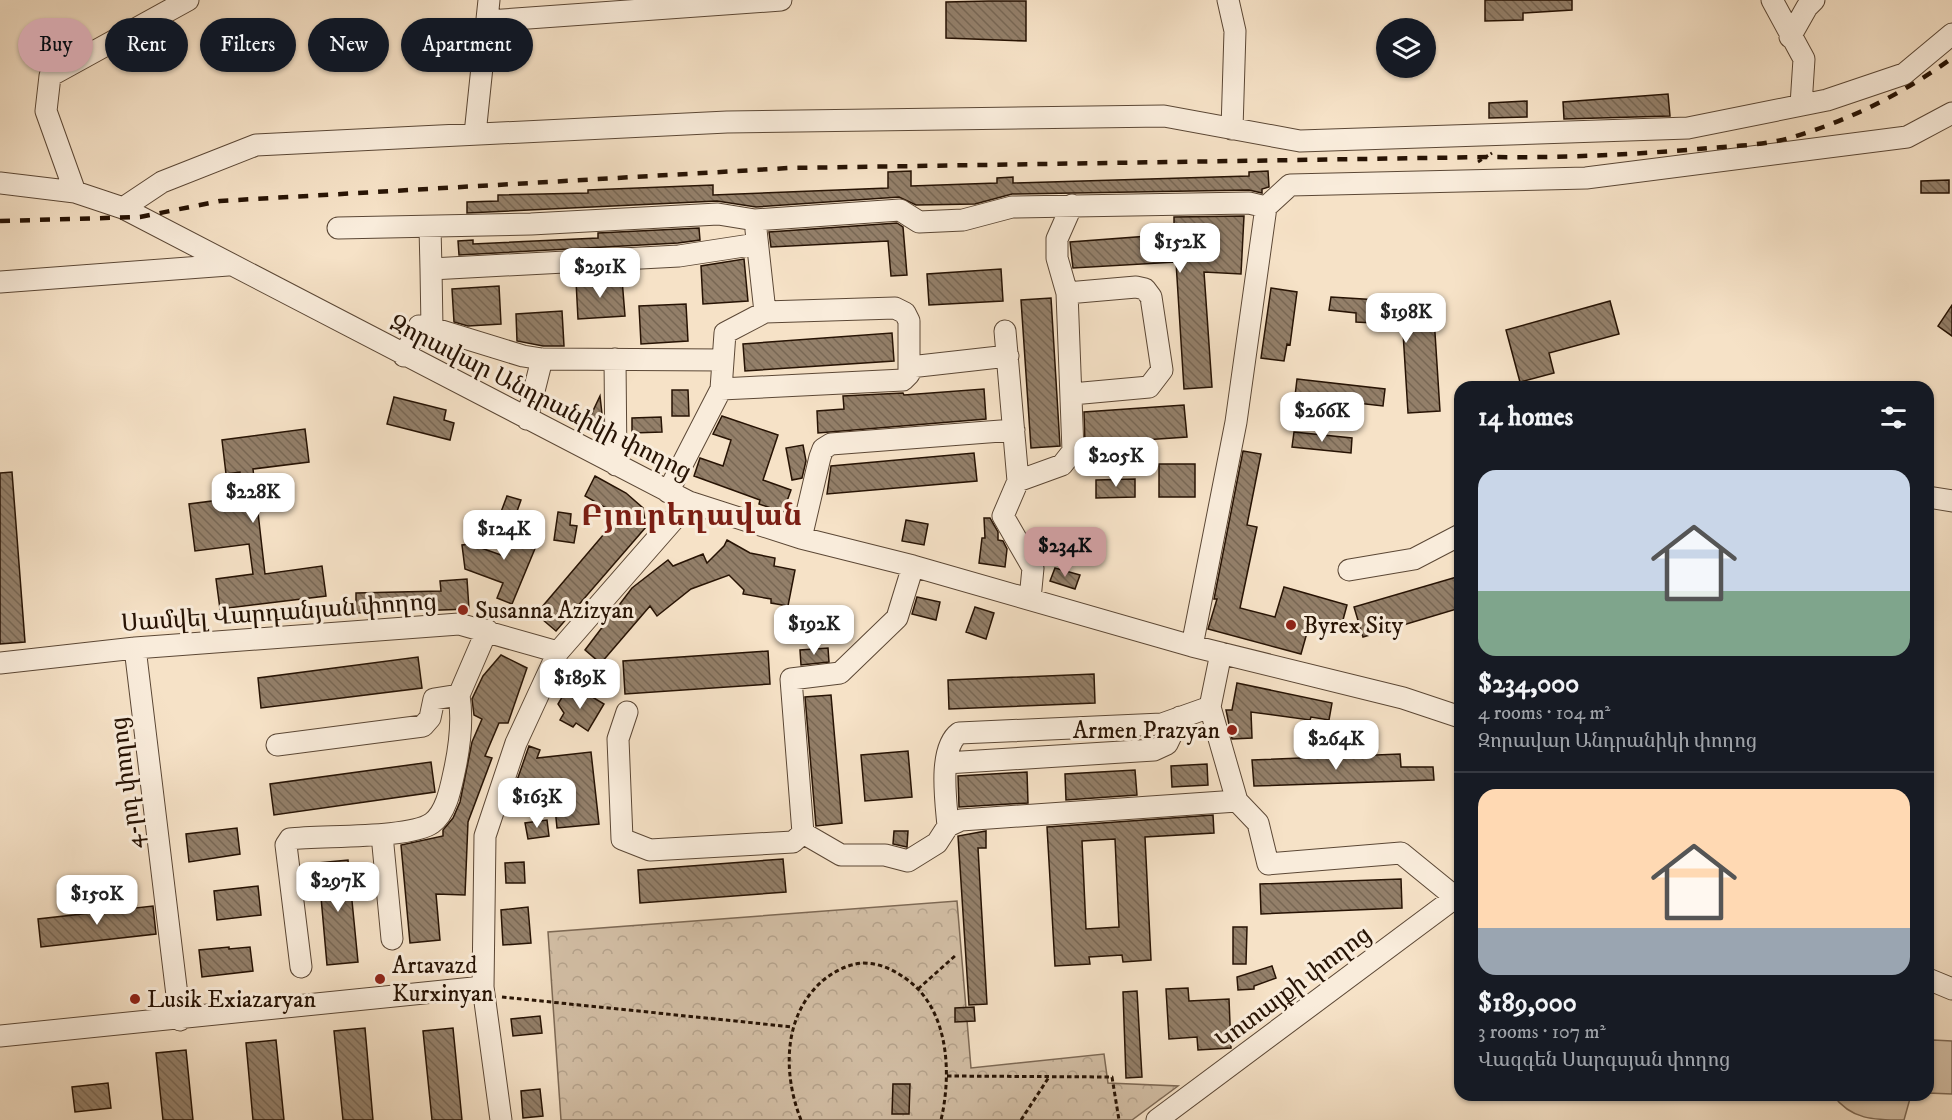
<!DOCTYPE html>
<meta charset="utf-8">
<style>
:root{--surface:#171b24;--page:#20242c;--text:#f1f3f6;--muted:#9ea1a6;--line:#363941;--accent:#c59692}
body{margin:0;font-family:"IM FELL DW Pica","Noto Serif Armenian",serif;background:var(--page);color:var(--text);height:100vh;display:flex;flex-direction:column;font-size:22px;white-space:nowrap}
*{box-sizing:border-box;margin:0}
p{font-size:20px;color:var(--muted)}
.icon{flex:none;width:33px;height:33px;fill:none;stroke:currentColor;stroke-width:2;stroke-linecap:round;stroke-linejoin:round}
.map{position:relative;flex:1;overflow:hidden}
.panel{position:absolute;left:1454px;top:381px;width:480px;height:720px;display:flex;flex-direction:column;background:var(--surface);border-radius:18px;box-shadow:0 2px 4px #0004}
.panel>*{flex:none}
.top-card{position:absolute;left:18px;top:18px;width:570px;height:54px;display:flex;gap:12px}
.controls{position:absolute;left:1376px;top:18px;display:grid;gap:12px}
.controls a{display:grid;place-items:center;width:60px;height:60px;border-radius:50%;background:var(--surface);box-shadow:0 2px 4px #0004;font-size:30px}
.price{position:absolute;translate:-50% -51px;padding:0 14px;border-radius:12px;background:#fff;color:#222;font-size:20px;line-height:39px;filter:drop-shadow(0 2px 3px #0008)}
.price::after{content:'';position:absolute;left:50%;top:36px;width:18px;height:14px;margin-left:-9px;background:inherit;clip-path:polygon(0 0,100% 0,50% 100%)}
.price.on{background:var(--accent);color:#111}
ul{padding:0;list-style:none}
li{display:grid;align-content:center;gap:12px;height:318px;padding:0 24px}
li+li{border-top:2px solid var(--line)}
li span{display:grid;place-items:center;height:186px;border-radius:18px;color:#555}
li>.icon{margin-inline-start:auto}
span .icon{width:108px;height:108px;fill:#fffc;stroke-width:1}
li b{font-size:26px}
h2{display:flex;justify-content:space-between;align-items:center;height:72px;padding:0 24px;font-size:26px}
.pill{padding:0 21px;border-radius:27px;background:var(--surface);box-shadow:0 2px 4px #0004;font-size:21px;line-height:54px}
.pill.on{background:var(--accent);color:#111}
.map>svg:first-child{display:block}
</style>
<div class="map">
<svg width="1952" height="1120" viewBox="0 0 1952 1120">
<defs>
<pattern id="park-crowns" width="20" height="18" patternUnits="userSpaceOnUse" patternTransform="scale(1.5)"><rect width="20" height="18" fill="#d3bfa6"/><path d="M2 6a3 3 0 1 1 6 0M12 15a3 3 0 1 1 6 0" fill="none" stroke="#b5a38d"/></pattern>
<pattern id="building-back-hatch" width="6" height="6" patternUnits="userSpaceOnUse" patternTransform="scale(1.5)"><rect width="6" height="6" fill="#937f69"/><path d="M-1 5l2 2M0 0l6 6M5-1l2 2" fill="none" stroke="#786754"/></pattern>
</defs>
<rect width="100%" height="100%" fill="#f6e2c7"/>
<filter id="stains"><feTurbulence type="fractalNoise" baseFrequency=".00333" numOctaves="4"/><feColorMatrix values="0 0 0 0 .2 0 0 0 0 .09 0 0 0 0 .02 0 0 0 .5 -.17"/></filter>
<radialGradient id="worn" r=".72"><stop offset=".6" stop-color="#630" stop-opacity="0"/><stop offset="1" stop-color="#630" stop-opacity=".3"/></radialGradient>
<path fill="#d3bfa6" stroke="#7d6955" stroke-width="1.5" d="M1933 1040 1952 1041V1094L1928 1093V1049Z
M1833 1095H1911L1904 1120C1874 1120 1851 1120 1833 1095Z"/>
<path fill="url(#park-crowns)" stroke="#7d6955" stroke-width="1.5" d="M957 901 971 1068 1104 1054 1108 1083 1178 1086 1132 1120H561L548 932Z"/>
<path fill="url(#building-back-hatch)" stroke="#271304" stroke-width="1.5" fill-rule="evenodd" d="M1485 0H1572V10L1523 13V20L1485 21Z
M989 1H1026V41L946 38V2Z
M1668 94 1670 116 1564 119 1563 102Z
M1527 101V117L1489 118V103Z
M911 171V186L997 183V178L1013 177V183L1249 176V172L1268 171 1269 187 1262 189V193L1249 190 1012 194 975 204 916 205 899 197 756 207 717 201 467 213V202L498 201V195L588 193V190L713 185V195L888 188V172Z
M1949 180V193H1921V181Z
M1244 216 1241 274 1204 272 1212 387 1184 389 1176 262 1073 268 1070 242 1162 235 1161 229 1174 228V217Z
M897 223 903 227 907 275 891 276 888 241 771 247 769 232Z
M699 228 700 240 678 243 459 255 458 241 473 240V244L598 238V233Z
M744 259 748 301 703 304 701 266Z
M1001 269 1003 301 929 305 927 274Z
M622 279 625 316 578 319 576 281Z
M499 286 501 324 468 326 454 322 452 289Z
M1271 288 1297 292 1290 345 1287 344 1284 361 1261 358Z
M1331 297 1395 301V304L1433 302 1440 411 1408 413 1402 316H1392L1391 324 1356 322V313L1329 310Z
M1051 298 1060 446 1031 448 1021 300Z
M1610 301 1619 334 1549 353 1554 373 1520 382 1506 330Z
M686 304 688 341 641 344 639 306Z
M1952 305V336L1938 326Z
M562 311 564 346H543L517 341 516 314Z
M892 333 894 361 745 371 743 344Z
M1297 379 1385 389 1383 406 1295 396Z
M984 389 986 419 818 433 817 411 844 409 843 396 903 393 904 395Z
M672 390H688L689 416H672Z
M600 396 603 423 597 434 585 428Z
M394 397 446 410 444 420 454 423 450 440 387 424Z
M1184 405 1187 437 1085 444 1084 412Z
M722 416 778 435 763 480 791 490 783 512 759 504 760 500 694 476 700 458 723 466 731 440 713 434Z
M661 417 662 432 632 433V418Z
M305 429 309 462 253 469 265 574 322 566 326 596 220 609 216 579 253 574 249 544 195 551 189 504 243 497 240 472 226 474 222 440Z
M1294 432 1352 438 1351 453 1292 447Z
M803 445 806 461 802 478 792 480 786 448Z
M1243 451 1261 454 1247 525 1257 527 1240 608 1275 617 1284 587 1347 605 1340 631 1310 622 1301 654 1208 629 1217 599H1214Z
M974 453 977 481 827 494 831 466Z
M1159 464H1195V497H1159Z
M12 472 25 642 0 644V473Z
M595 476 626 493 643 508 646 527 556 631 536 614 615 521 636 525 585 496Z
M1135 479V497L1096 498V480Z
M507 496 521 500 515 517 501 512Z
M558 512 571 514 570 525 577 526 574 543 554 540Z
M984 518H990L998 532V540L1003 541 1007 549 1005 567 979 563 982 538H985Z
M512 519 527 524 523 534 539 539 512 604 497 598 503 583 465 569 462 545 470 544 501 555Z
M906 520 928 524 924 545 902 541Z
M727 540 750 553 775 558 774 566 795 570 788 606 771 603V599L743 594 744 590 729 575 691 589 657 616 650 606 601 663H605L590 680 581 672 588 664 600 663 585 650 632 588 668 560 673 566 703 554 707 563 724 546Z
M1055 568 1080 575 1075 589 1050 581Z
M1460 576V608L1363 637 1354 607Z
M467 579 469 609 356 613V593L441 591 440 581Z
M917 597 940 602 936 620 912 614Z
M975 607 994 613 986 639 966 632Z
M828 648 829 662 801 665 800 650Z
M768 651 770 684 625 694 623 661Z
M501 655 527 668 508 723H499L485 756 492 758 468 822 465 895 436 894 440 940 410 943 401 845 443 836V830L453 818 460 802 472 742 482 719 474 715 472 699 483 676Z
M418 657 422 688 261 708 258 678Z
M1094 674 1095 703 949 709 948 680Z
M1237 683 1332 703 1329 720 1311 717 1310 720 1251 712 1252 738 1232 739 1226 710H1232Z
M579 689 604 704 588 731 576 723 573 727 560 720 564 713 558 704 564 694 574 697Z
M831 695 842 823 816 826 805 697Z
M529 746 540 750 537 758 591 752 599 824 557 828 554 798 515 786Z
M908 751 912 797 865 801 861 755Z
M1400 754 1401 767H1433L1434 780 1254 786 1252 760Z
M431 762 435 792 274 815 270 784Z
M1207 764 1208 785 1172 787 1171 766Z
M1135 770 1137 795 1066 800 1065 774Z
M1027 772 1028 803 959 807 958 776Z
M1213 815 1214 833 1145 837 1151 960 1123 962 1122 955 1089 957 1090 964 1055 966 1047 827ZM1115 839 1119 927 1086 929 1082 841Z
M547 820 549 836 528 839 525 823Z
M237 828 240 854 189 862 186 834Z
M894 831H908L907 847 893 844Z
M986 831V848H978L987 1004 969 1005 958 836Z
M783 859 786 892 640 903 638 870Z
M348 860 358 962 327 965 318 863Z
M524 862 525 883H506L505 863Z
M1401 879 1402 908 1261 914 1260 884Z
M258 886 261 915 217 920 214 891Z
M153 906 156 934 41 947 38 919Z
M528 907 531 943 503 945 501 910Z
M1233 927H1247L1246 964H1233Z
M229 947V949L250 947 253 971 202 977 199 950Z
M1272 966 1276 978 1254 986V989L1238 990 1237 977Z
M1188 988 1189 1001 1229 999 1231 1048 1198 1050 1197 1037 1169 1039 1166 989Z
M1137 991 1142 1077 1126 1078 1123 992Z
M974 1007 975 1021 955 1022V1008Z
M540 1016 542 1033 513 1036 511 1019Z
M365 1028 373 1120H343L334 1031Z
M453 1028 462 1120H432L423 1031Z
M276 1040 284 1120H253L246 1043Z
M186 1050 193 1120H163L156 1053Z
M108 1083 111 1108 75 1112 72 1087Z
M893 1084H910L909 1114H892Z
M540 1089 543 1116 523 1118 521 1091Z"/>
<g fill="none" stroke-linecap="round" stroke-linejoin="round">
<g stroke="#5b4735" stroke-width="23">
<path id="minor" d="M1228 0 1235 31 1232 129
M1772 0 1804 59 1801 105
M488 21 781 0
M1790 37 1807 7 1814 0
M475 134 489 0
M0 183 75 192 123 208 689 502 801 538 913 566 1192 646 1403 698 1460 717
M75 192 46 111 50 76 188 0
M123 208 162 182 256 145 727 122 1164 116 1300 141 1688 128 1827 100 1904 74 1952 34
M430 227 431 269
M338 228 531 224 718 214 755 220 900 210 919 222 963 220 1012 207 1249 203 1266 207
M0 282 228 265
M1067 293 1136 287 1145 289 1151 297 1162 370 1149 387 1072 394
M432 328 431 269 679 256 757 244
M1005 331 1018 481 1003 516 1033 568 1030 599
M404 356 419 326 432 328 523 356 542 359 723 360
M615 359 616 465
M910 367 1008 356
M721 389 903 380 909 374V321L905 313 895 308 765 312
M527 419 542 359
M1018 481 1062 465 1073 451 1067 293 1057 258V239L1072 205
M668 492 721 389 725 333 765 312 756 230
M1928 497 1952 501
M801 538 820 457 823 449 831 444 1014 430
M1349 570 1414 559 1460 535
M1192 646 1236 422 1266 207 1290 185 1586 178 1907 137 1952 113
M135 648 180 1020
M0 663 135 648 459 624 558 652
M1210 707 1237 801 1258 823 1268 864 1401 853 1455 897
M627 712 618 739 622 839 650 850 793 842 803 833 791 679 840 673 897 618 913 566
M277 745 423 726 430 718 434 699 459 695 487 630
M946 763 1154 750 1167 744 1180 717
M948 826C946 802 938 749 959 733L1162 724 1210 707 1221 653
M803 833 841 855H885L908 861 937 843 948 826 961 820 1237 801
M382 835 392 939
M301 967 286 845 290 839C320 835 410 839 432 823 447 812 451 786 455 768 460 744 463 720 459 695
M1928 979 1952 989
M0 1036 483 987
M501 1120 483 987 485 836 516 743 558 652 689 502
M1157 1120 1460 894"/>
</g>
<path stroke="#271304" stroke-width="3" stroke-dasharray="4.5 3" stroke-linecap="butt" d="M1478 162 1492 153
M918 989 956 955
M502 997 793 1027
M947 1076 1112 1077 1119 1120
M801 1120C782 1072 783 1012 826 978 837 970 849 964 863 963 879 963 892 969 905 978 949 1008 952 1073 941 1120
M1021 1120 1049 1077"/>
<use href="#minor" stroke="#f9ecdb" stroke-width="21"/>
<path stroke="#271304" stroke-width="4.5" stroke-dasharray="10 10" stroke-linecap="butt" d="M0 221 140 217 220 201 789 168 1488 157C1558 158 1627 155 1698 149 1729 146 1763 146 1793 137 1850 120 1904 93 1952 58"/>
</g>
<g fill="#8f2418" stroke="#f9ecdb" stroke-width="2">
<circle cx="463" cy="610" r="6"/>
<circle cx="1291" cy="625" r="6"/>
<circle cx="1232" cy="730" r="6"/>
<circle cx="380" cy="979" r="6"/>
<circle cx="135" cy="999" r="6"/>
</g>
<g text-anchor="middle" stroke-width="6" stroke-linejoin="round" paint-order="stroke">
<g font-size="24" fill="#271304" stroke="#f9ecdb">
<text transform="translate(541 397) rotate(27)" y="8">Զորավար Անդրանիկի փողոց</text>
<text transform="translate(279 612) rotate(-4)" y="8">Սամվել Վարդանյան փողոց</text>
<text transform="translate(126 783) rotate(-97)" y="8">4-րդ փողոց</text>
<text transform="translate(1293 987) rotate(-37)" y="8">Կոտայքի փողոց</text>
</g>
<g font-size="24" fill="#271304" stroke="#f9ecdb" text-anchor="start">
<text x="475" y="618">Susanna Azizyan</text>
<text x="1303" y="633">Byrex Sity</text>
<text x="1220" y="738" text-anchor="end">Armen Prazyan</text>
<text x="392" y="973">Artavazd<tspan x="392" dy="28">Kurxinyan</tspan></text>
<text x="147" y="1007">Lusik Exiazaryan</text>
</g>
<g font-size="30" font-weight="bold" letter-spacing="1.5" fill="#7a1f14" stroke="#f9ecdb">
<text x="692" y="525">Բյուրեղավան</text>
</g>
</g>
<rect width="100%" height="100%" filter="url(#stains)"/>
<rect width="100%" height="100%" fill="url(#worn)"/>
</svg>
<div class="controls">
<a><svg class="icon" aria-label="layers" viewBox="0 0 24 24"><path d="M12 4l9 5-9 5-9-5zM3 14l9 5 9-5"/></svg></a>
</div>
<b class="price" style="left:1180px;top:274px">$152K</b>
<b class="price" style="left:600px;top:299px">$291K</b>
<b class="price" style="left:1406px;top:344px">$198K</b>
<b class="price" style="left:1322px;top:443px">$266K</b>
<b class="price" style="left:1116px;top:488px">$205K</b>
<b class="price" style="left:253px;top:524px">$228K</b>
<b class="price" style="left:504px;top:561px">$124K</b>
<b class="price on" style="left:1065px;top:578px">$234K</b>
<b class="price" style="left:814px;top:656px">$192K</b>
<b class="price" style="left:580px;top:710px">$189K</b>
<b class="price" style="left:1336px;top:771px">$264K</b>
<b class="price" style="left:537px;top:829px">$163K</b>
<b class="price" style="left:338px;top:913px">$297K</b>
<b class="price" style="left:97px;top:926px">$150K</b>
<div class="top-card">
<a class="pill on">Buy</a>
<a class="pill">Rent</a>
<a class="pill">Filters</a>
<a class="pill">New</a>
<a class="pill">Apartment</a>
</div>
<section class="panel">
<h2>14 homes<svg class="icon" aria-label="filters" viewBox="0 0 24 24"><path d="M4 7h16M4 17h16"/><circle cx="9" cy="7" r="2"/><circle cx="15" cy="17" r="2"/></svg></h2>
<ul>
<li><span style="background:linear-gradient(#c9d6e8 65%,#7fa58c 0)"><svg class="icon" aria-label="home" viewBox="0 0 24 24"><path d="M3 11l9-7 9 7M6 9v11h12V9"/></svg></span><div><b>$234,000</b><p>4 rooms · 104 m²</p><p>Զորավար Անդրանիկի փողոց</p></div></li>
<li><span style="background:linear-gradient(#ffd9b3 75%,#9aa5b1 0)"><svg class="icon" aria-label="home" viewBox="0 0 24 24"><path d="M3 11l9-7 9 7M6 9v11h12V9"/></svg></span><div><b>$189,000</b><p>3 rooms · 107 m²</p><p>Վազգեն Սարգսյան փողոց</p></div></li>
</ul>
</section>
</div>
